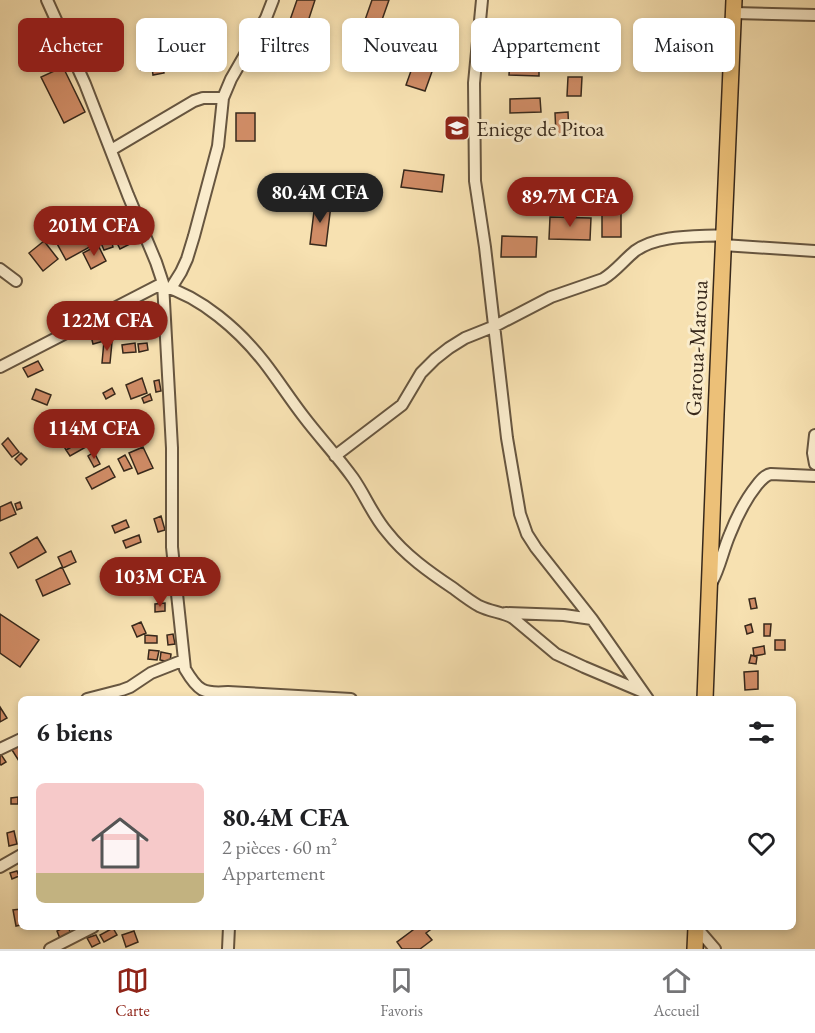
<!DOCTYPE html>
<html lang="fr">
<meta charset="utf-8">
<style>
:root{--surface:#fff;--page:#f2f2f2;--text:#202124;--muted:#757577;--line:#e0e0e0;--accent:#8f2418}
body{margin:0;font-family:"EB Garamond",serif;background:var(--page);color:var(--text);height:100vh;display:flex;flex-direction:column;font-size:22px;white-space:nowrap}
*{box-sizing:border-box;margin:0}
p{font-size:20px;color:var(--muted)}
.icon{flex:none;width:33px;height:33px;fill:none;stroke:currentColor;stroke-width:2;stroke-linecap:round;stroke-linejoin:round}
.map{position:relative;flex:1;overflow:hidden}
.panel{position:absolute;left:18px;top:696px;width:778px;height:234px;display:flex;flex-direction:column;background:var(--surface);border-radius:9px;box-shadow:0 3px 9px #0003}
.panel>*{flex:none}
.top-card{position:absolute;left:18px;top:18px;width:780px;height:54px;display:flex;gap:12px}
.price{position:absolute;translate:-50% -51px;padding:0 14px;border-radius:21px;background:var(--accent);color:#fff;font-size:20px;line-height:39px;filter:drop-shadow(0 2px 3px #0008)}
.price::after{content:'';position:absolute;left:50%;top:36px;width:18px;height:14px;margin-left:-9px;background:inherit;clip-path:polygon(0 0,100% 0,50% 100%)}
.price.selected{background:#222;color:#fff}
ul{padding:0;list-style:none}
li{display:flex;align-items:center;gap:18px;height:150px;padding:0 18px}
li+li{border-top:2px solid var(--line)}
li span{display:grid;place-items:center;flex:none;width:168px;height:120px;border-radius:9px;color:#555}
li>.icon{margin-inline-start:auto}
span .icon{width:72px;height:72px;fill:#fffc;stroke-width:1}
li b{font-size:26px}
h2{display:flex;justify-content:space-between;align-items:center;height:72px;padding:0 18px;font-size:26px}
.chip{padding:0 21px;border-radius:9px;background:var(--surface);box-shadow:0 3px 9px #0003;font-size:21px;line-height:54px}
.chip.selected{background:var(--accent);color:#fff}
.tab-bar{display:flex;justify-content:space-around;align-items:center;height:84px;border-top:2px solid var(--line);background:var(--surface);font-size:16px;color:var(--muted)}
.tab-bar a{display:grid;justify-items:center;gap:3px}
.tab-bar .selected{color:var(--accent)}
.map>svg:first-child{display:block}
</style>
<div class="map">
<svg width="815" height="949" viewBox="0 0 815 949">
<rect width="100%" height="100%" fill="#f7e1b1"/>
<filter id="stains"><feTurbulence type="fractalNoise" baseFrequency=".00333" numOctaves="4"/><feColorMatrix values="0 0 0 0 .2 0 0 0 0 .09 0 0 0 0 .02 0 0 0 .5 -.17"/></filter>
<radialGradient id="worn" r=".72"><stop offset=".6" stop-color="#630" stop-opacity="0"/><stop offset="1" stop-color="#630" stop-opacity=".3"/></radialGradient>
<path fill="#d08c66" stroke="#37281b" stroke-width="1.5" d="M297 0H315L300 46 283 40Z
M372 0H389L365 68 350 63Z
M428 23 447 30 425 91 406 85Z
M553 38H563V58H553Z
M161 57 164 73 153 75 151 59Z
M510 58 539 59V76L509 75Z
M141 64H148V70H141Z
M63 67 85 112 64 123 41 77Z
M568 77H582L581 96H567Z
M540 98 541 112 510 113V99Z
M568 112 569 135H556L555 113Z
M236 113H255V141H236Z
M404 170 444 175 442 192 401 187Z
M319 183 334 185 333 200 317 198Z
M315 203 331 205 326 246 310 244Z
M602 211H621V237H602Z
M550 217 591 218 590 240 549 239Z
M95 219 106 238 66 260 55 240Z
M132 225 140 239 120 249 113 235Z
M502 236 537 237 536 257H501Z
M111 239 113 247 104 250 101 243Z
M44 241 58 259 43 271 29 253Z
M98 245 106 261 91 269 83 253Z
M144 311H156L155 322 144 321Z
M102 333 104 341 93 344 91 336Z
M104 341 112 342 110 363H102Z
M135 343 136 352 123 353 122 345Z
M147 343 148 350 139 352 138 344Z
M38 361 43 370 28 377 23 368Z
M142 378 147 393 131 399 126 385Z
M159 380 161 391 156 392 154 381Z
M112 388 115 394 106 399 103 393Z
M36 389 51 395 47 405 32 399Z
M150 394 152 400 144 403 142 398Z
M127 421 130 432 123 434 120 423Z
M81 423 85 430 62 442 59 435Z
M85 430 93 443 70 456 66 450 84 440 80 433Z
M123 434 138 435V443H123Z
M8 438 19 452 12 457 2 444Z
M68 439 72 446 66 450 62 443Z
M143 447 153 468 138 474 129 453Z
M94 452 100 464 94 467 88 456Z
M21 453 27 459 21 465 15 459Z
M125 455 132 468 124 471 118 459Z
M109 466 115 477 92 489 86 478Z
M11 502 16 514 0 521V507Z
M20 502 22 508 17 510 15 504Z
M161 516 165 530 158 532 154 519Z
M126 520 129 527 115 533 112 526Z
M139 535 141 542 126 548 123 541Z
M37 537 46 552 18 568 10 553Z
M71 551 76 562 63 568 58 557Z
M62 567 70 584 43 596 36 580Z
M164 571 166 585 149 588 147 573Z
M165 585 166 594H160L159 586Z
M755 598 757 608 751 609 749 599Z
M165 603V611L155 612V604Z
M0 614 39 640 20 667 0 653Z
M141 622 146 633 137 637 132 626Z
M751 624 753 632 747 634 745 626Z
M764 624H771L770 636H764Z
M173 634 175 644 168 645 167 635Z
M145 635 157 636V643H145Z
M775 640H785V650H775Z
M764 646 765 654 754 656 753 648Z
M149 650 159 651 157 660 148 659Z
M161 652 171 654 170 662 160 660Z
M751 655 757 657 756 664 749 663Z
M758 671V689L745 690 744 672Z
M0 707 7 718 0 722Z
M21 744V759L19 761 12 750Z
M0 753 6 762 1 765 0 764Z
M18 797V804H11V798Z
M14 831 17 844 9 846 7 833Z
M17 871 19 876 12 879 10 873Z
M21 909V925L16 926 13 910Z
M65 927H68L72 936 61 941 57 931Z
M417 927H434L426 933 432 940 420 949H402L397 942Z
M113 928 117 935 104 942 100 935Z
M134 931 138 942 126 947 122 935Z
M96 935 100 943 92 947 87 938Z"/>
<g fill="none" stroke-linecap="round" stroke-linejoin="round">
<g stroke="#675640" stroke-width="14">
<path id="minor" d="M47 0 85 84 128 195 156 262 163 283 172 448V547L185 669C198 691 203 694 228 692L351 699
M482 0 474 83 475 181 485 247 507 438 520 514 527 534 536 548 592 619 648 699
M734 13 815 15
M111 150 194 101 203 98H223
M723 245 815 251
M0 269 16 281
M163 286C201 297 239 330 264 362 278 380 290 399 304 417 320 438 338 457 353 478 365 495 373 516 387 532 405 555 429 572 453 588 461 594 470 601 479 606 491 612 503 612 513 618L556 654 584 667 643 692
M171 288 181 272 187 259 194 236 218 146 223 98 231 79 266 18 273 0
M0 367 163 283
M815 435 813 453 815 464
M335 456 402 405 421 373 435 359 449 348 465 338 495 326 551 297 603 279C615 272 624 260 635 251 659 234 696 237 724 235
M712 582C720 567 723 550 730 534 737 516 745 500 757 485 761 480 765 475 771 474L815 476
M506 613 564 615 592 619
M87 699 122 690 130 687 151 673 184 660
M0 749 21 739
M0 867 21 855
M696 927 715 949
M50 949 93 927
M228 949 229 927"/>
</g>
<g stroke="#37281b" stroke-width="18">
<path id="highway" d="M705 699 716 414 734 0
M695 949 696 927"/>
</g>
<use href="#minor" stroke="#faeccc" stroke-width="10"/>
<use href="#highway" stroke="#ecc078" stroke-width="15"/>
</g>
<defs>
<g id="school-square" transform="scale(1.35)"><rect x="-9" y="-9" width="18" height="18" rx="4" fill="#8f2418" stroke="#faeccc"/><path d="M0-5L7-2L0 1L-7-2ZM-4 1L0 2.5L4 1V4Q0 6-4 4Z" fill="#fff"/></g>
</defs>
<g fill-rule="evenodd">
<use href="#school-square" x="457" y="128"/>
</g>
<g text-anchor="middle" stroke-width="6" stroke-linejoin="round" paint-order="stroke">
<g font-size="22" fill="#37281b" stroke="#faeccc" text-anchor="start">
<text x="476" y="136">Eniege de Pitoa</text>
</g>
<g font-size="22" fill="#37281b" stroke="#faeccc">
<text transform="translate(696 348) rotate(-87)" y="8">Garoua-Maroua</text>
</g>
</g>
<rect width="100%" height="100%" filter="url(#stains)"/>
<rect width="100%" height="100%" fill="url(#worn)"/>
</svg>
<b class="price selected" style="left:320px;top:224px">80.4M CFA</b>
<b class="price" style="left:570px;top:228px">89.7M CFA</b>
<b class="price" style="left:94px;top:257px">201M CFA</b>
<b class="price" style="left:107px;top:352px">122M CFA</b>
<b class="price" style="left:94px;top:460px">114M CFA</b>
<b class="price" style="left:160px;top:608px">103M CFA</b>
<div class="top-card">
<a class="chip selected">Acheter</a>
<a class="chip">Louer</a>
<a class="chip">Filtres</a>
<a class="chip">Nouveau</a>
<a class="chip">Appartement</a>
<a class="chip">Maison</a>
</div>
<section class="panel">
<h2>6 biens<svg class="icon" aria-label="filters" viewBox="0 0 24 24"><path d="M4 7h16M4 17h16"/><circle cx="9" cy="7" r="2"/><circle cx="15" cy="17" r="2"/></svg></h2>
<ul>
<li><span style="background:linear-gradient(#f6c9c9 75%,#c2b280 0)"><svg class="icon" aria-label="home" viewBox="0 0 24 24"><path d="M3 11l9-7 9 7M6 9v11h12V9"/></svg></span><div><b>80.4M CFA</b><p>2 pièces · 60 m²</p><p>Appartement</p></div><svg class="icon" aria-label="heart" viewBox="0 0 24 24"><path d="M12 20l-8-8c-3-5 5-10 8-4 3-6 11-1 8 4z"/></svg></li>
</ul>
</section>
</div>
<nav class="tab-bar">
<a class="selected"><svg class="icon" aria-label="map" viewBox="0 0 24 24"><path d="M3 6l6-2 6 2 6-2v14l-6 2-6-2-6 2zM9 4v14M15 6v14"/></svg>Carte</a>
<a><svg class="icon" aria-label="saved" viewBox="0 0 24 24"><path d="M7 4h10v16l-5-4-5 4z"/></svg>Favoris</a>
<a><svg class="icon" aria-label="home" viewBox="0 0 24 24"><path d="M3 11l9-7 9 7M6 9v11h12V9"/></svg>Accueil</a>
</nav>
